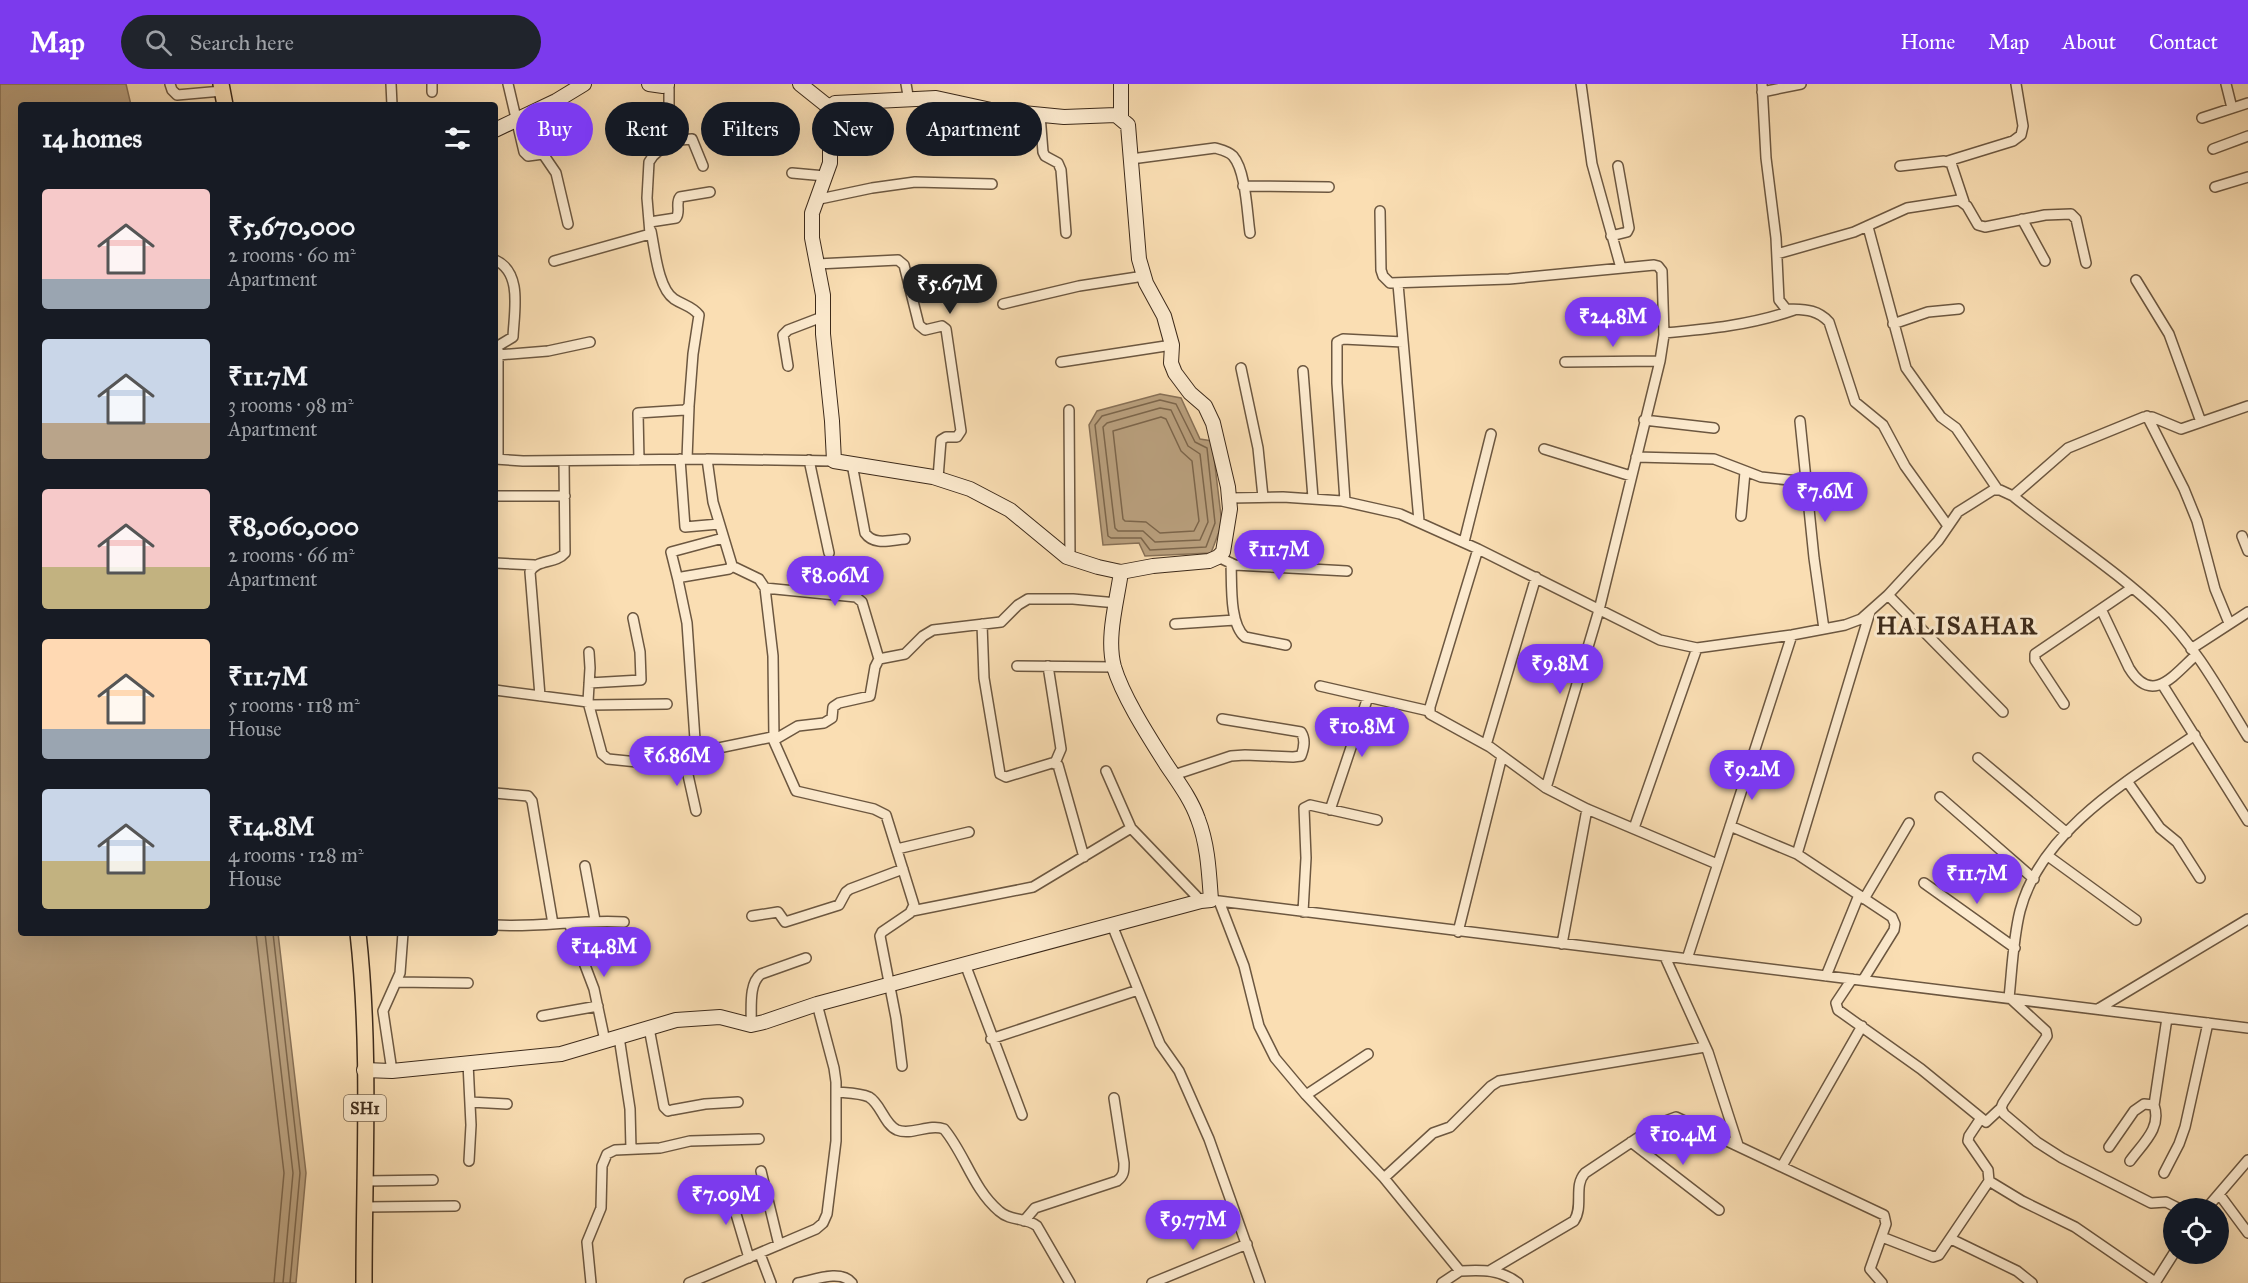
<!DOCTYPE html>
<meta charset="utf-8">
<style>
:root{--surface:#171b24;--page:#20242c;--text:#f1f3f6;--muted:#9ea1a6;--accent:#7c3aed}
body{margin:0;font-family:"IM FELL Great Primer",serif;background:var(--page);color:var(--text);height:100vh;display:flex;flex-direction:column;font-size:22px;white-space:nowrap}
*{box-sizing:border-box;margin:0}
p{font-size:20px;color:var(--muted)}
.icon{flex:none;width:33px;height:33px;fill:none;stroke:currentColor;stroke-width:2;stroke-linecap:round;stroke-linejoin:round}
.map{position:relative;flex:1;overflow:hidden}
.sheet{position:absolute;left:18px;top:18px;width:480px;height:834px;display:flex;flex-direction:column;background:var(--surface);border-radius:6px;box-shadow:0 6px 24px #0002}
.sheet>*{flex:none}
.banner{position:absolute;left:516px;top:18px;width:570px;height:54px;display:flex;gap:12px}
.fabs{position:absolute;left:2163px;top:1114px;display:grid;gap:12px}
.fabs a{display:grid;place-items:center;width:66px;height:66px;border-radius:50%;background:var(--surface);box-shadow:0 6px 24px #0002;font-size:30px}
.price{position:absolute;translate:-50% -51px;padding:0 14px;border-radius:21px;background:var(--accent);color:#fff;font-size:20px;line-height:39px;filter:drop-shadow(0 2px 3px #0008)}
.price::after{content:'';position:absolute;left:50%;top:36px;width:18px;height:14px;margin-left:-9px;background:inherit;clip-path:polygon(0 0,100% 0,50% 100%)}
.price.selected{background:#222;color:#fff}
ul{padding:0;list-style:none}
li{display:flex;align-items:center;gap:18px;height:150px;padding:0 24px}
li span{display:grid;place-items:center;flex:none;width:168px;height:120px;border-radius:6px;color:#555}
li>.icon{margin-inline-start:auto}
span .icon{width:72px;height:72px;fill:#fffc;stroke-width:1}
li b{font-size:26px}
h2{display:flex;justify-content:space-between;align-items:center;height:72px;padding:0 24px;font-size:26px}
.tag{padding:0 21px;border-radius:27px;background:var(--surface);box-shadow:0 6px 24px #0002;font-size:21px;line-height:54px}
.tag.selected{background:var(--accent);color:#fff}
header{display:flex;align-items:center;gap:36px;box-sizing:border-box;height:84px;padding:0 30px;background:var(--accent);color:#fff}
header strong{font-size:28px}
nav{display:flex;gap:33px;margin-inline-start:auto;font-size:21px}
.search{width:420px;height:54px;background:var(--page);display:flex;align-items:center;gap:15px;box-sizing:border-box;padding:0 21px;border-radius:33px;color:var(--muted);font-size:22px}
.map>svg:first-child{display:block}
</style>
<header>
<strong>Map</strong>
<div class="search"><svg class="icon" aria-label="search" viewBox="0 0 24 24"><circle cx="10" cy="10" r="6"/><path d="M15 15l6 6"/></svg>Search here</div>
<nav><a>Home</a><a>Map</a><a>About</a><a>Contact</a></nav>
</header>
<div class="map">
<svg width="2248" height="1199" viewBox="0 0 2248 1199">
<rect width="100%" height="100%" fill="#fadeb3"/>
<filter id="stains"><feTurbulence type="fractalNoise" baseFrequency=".00333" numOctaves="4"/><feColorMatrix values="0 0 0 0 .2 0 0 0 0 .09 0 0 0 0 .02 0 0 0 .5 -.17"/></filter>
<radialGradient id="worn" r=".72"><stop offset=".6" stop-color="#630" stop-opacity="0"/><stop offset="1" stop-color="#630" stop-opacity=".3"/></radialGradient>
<path fill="#baa17f" stroke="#887157" stroke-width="1.5" d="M0 0H126L131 21H21V849H278L306 1089 296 1199H0Z
M836 23H863L860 62 852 71 836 70Z
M1160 310 1181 314 1200 355 1212 357 1222 440 1211 469 1145 472 1139 459 1103 461 1089 341 1097 327Z"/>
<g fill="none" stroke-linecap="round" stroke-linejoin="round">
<path stroke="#7c664c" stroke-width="1.5" d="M845 29H853L855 31V59L850 65 844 64 842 62V31Z
M1160 316 1176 320 1195 358 1207 364 1215 439 1206 463 1150 466 1141 454H1111L1108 452 1095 341 1102 332Z
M1160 324 1171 326 1188 362 1200 370 1208 438 1200 456 1155 458 1143 447H1118L1115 444 1103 343 1107 339Z
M1161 333 1166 335 1181 367 1192 377 1199 437 1194 447 1160 449 1146 438 1125 437 1123 435 1113 347Z
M256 849 284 1089 274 1199
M265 849 293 1089 283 1199
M273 849 300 1089 290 1199"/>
<g stroke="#6c5740" stroke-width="12">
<path id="street" d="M170 0 172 6 177 11 222 7
M391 0 392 21
M432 0V8
M508 0 524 68 528 72 543 70 556 89 568 140
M906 0 909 17
M1581 0 1592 80 1621 184
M1762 0 1766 74 1776 154 1779 216 1786 225C1803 226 1816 224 1829 238L1855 318 1883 341 1905 382 1948 442
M2226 0 2232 24
M1762 8 1801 0
M1040 31 1043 68 1045 72 1058 79 1061 86 1066 149
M2202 34 2248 19
M668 57 692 55 703 82
M2213 65 2248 52
M1131 75 1215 64C1222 66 1228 67 1233 72 1246 87 1247 129 1250 149
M1948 77 2013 57 2021 51 2023 42 2016 0
M1900 82 1944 77 1951 79 1964 118
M792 89 825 92
M1243 102 1329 103
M2215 103 2248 93
M815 116 872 104 915 98 992 100
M1380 127 1381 186 1383 192 1390 199 1509 195 1654 181 1658 182 1662 187 1664 251 1660 277 1599 526 1546 704
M2022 135 2045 177
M650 138 676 134C681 128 675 119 680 113L710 108
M1868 143 1906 284 1941 333 1956 344 1998 406
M1611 152 1627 148 1629 144 1618 82
M1777 170 1854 148 1907 124 1959 116 1967 122 1978 141 1985 143 2045 131 2071 130 2076 135 2086 179
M495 176C523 188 514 228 513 253L498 262V375
M554 177 650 150 647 114 649 78 653 72 666 60 669 53V0
M817 180 898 176 904 181 919 241 925 246 942 242 946 245 961 347 957 353H946L941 356 938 394
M2136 196 2169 250 2201 338
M1398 200 1419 437
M1003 220 1079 202 1144 192
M1893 240 1928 228 1959 225
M1664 249C1709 245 1751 241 1794 226
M498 271 548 267 590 258
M1061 278 1172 261
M1565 278 1660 277
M788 282 783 251 788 246 822 233
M1241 284 1258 364 1263 413
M1303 287 1313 414
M1069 326 1070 474
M2147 332 2184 405 2197 437 2215 505 2229 539
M1644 336 1714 344
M1800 337 1814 474 1824 545
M1544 365 1631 392
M1636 373 1714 375 1761 393 1807 398
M495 375 523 377 707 375 834 377
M680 375 685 443 719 440
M687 375 689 323
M639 376 638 329 685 326 689 322 693 270 699 231C692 222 683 221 674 215 658 204 655 166 651 147
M809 376 829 469
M852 380 865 449C874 462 891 456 905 455
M495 412H565
M2013 412 2068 364 2144 333H2152L2181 345 2248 322
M1230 414 1283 413 1342 417 1400 430 1478 465 1660 556 1697 564 1792 551 1845 541 1861 535 1888 511 1938 457 1958 428 1993 406H2000L2013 412C2062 452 2116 486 2161 529 2197 564 2222 611 2248 653
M1345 417 1337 299V258L1343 255 1403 258
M1741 432 1745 388
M2242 452 2248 467
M1464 458 1491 350
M1478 465 1430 623V630L1490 663 1546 704 1587 725 1717 780
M1218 473 1235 481 1347 487
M495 479 534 481
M1231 479C1232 498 1229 540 1245 553L1286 561
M732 482 759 495 765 504 773 572 774 656
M678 496 671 468 723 454
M765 504 856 513 862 518 879 575
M1888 511 2003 628
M2101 525 2129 584C2152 622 2174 591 2196 571
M982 540 984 594 1000 690 1006 693 1052 679 1058 681 1084 773
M1175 540 1235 536
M2191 565 2248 528
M1017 582 1114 583
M1048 582 1061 665 1055 679
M589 599 641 596 640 568 633 534
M2162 600 2248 737
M1320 602 1429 627
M495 606 588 618 602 670 608 675 657 680 709 666 772 653 796 707 874 725 886 731 914 821 910 829 882 848 880 852 896 934 902 982
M540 612 530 488C536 475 556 480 565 469L564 377
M588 618 590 584 589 568
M2064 620 2035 576V570L2132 504
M590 621 667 620
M774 656 798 642 824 639 832 634 833 623 839 619 870 612 875 583 879 575 905 570 923 552 933 546 1001 538 1018 521 1028 515H1073L1117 519
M1486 661 1536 493
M696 670 687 539 678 496 682 493 729 485 732 481 713 418 707 375
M684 673 696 727
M1978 674 2067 749
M1106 687 1131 744 1201 817
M1174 691 1231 672 1245 671 1293 673 1301 672C1304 664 1306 656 1301 648L1222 635
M2127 697 2160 744 2177 758 2200 794
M495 709 528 712 532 717 553 840
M1940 713 2034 795
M1330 726 1368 613
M1730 742 1797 770 1892 833 1895 840 1894 846 1863 896
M1634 744 1697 564
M897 765 969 748
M1797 770 1870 528
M2048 772 2136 836
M585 782 595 836
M1924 799 2015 864
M1864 815 1909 739
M1211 816 2248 944
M1219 817 1244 882 1259 942 1275 974 1306 1011 1384 1094 1460 1187C1482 1186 1500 1185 1518 1199
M912 827 1033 803 1131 744
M1303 828 1306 774 1304 724 1310 721 1377 736
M752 832 778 828 785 838 839 821 846 808 850 805 903 785
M569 839 594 905 605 957
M495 841C538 844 581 835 624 838
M1112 841 1160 960 1179 987 1209 1055 1260 1199
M1458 848 1502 672
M1562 860 1587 725
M1665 873 1708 968 1738 1061
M1687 875 1792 551
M965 880 1022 1031
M1826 892 1859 811
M1852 895 1836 919 1838 926 1921 985 1986 1038 2001 1024
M396 898 468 899
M2009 914C2012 886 2013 855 2020 827 2041 746 2130 695 2195 651
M2010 914 2046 947 2047 952 2003 1019 2001 1024 2004 1030 2037 1058 2062 1074 2151 1119 2166 1118 2180 1125
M2098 925 2248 835
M542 932 598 922
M751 941C752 925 748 900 761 890L806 874
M649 944 664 1023 668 1027 672 1026 705 1020 738 1018
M619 953 630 1025 631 1065
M991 955 1138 906
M468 979 471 1041 469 1077
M392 987 383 927 400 889 403 849
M836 1008C846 1009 860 1009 869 1013 881 1020 884 1040 897 1046 912 1052 929 1039 944 1045 965 1070 973 1105 999 1127 1011 1138 1026 1133 1037 1142L1070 1199
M1306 1011 1368 970
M470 1018 507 1020
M1631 1058 1719 1126
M2109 1063 2134 1027 2144 1020 2154 1021
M2130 1077C2143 1059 2162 1044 2154 1021L2167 934
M1782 1082 1862 942
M761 1087 779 1161
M2164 1089 2179 1060 2185 1043 2208 939
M1384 1094 1433 1049 1450 1043 1491 1002 1499 997 1705 963
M366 1097 433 1096
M1989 1097 2022 1117 2075 1143 2155 1198
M728 1103 749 1174
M2219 1110 2248 1149
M366 1123 455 1122
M2206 1125 2248 1076
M1024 1137 1035 1124 1117 1097C1124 1092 1124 1087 1124 1079L1114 1014
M1882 1153 1933 1173 1939 1171 1989 1097 1988 1086 1968 1057 1969 1052 1981 1034
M1951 1155 2017 1187 2032 1199
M760 1170 771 1199
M1491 1186 1574 1137C1584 1122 1573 1102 1585 1089L1660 1039 1676 1033 1884 1131 1886 1140 1870 1185 1882 1199
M591 1199 587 1158 601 1124 602 1082 607 1070 615 1066 660 1064 690 1057 759 1055
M689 1199 816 1145 823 1139 827 1130 836 1057V998L834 984 817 920
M798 1199C814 1196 841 1185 852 1199
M1152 1199 1247 1160
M1442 1199 1460 1187
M2155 1199 2174 1169"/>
</g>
<g stroke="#3d2a1a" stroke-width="16">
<path id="secondary" d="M649 0 663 2 667 0
M800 0 830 24V79L812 129V154L823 211V250L832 337 834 377 933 393 970 405 1010 426 1067 473 1098 483 1121 488
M1121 0V35
M495 46 556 17 584 0
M364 986 392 987 561 970 676 936 720 933 751 941 764 938 817 920 1201 817 1211 816C1209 789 1208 761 1198 735 1191 715 1178 698 1166 680 1149 653 1123 613 1114 583 1106 554 1117 517 1121 488L1153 482 1209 477 1218 473 1223 468 1230 425 1228 403 1213 339 1205 322 1190 309 1175 289 1171 279 1172 261 1164 232 1146 199 1139 175 1128 41 1116 31 1064 33 991 26 936 14 835 19 830 24"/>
</g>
<g stroke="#3d2a1a" stroke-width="18">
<path id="primary" d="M221 0 225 21
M358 849C371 965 364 1083 364 1199"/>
</g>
<use href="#street" stroke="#fceace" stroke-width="9"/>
<use href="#secondary" stroke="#fceace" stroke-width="14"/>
<use href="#primary" stroke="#fadeb3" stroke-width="15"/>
</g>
<g text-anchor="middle" stroke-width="6" stroke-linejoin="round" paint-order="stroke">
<rect fill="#fceace" stroke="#766450" stroke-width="1.5" x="344" y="1011" width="42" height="26" rx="4.5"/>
<g font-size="16" font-weight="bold" fill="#3d2a1a">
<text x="365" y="1030">SH1</text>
</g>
<g font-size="24" font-weight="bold" letter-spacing="1.5" fill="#3d2a1a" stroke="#fceace">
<text x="1957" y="550">HALISAHAR</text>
</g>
</g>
<rect width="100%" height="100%" filter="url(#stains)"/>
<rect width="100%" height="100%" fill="url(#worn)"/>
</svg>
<div class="fabs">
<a><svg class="icon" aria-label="locate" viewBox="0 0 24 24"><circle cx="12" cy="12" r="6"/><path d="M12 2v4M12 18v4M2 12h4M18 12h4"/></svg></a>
</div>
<b class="price selected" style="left:950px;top:231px">₹5.67M</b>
<b class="price" style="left:1613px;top:264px">₹24.8M</b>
<b class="price" style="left:1825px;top:439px">₹7.6M</b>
<b class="price" style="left:1279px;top:497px">₹11.7M</b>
<b class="price" style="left:835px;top:523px">₹8.06M</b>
<b class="price" style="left:1560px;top:611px">₹9.8M</b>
<b class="price" style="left:1362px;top:674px">₹10.8M</b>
<b class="price" style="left:677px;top:703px">₹6.86M</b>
<b class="price" style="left:1752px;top:717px">₹9.2M</b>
<b class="price" style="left:1977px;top:821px">₹11.7M</b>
<b class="price" style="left:604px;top:894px">₹14.8M</b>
<b class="price" style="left:1683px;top:1082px">₹10.4M</b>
<b class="price" style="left:726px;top:1142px">₹7.09M</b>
<b class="price" style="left:1193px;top:1167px">₹9.77M</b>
<div class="banner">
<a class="tag selected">Buy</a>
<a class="tag">Rent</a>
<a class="tag">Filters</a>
<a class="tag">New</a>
<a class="tag">Apartment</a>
</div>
<section class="sheet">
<h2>14 homes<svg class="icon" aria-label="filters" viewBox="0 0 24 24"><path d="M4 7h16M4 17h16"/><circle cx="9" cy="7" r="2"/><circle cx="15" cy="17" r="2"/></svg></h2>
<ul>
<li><span style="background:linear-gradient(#f6c9c9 75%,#9aa5b1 0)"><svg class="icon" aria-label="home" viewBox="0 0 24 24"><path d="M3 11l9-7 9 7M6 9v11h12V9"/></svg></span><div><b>₹5,670,000</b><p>2 rooms · 60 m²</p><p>Apartment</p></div></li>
<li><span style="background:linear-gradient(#c9d6e8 70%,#b9a48a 0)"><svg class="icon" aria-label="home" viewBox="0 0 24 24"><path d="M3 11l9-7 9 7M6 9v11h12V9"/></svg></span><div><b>₹11.7M</b><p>3 rooms · 98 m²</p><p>Apartment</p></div></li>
<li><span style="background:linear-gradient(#f6c9c9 65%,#c2b280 0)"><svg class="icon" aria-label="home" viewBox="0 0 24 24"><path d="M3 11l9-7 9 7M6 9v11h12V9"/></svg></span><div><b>₹8,060,000</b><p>2 rooms · 66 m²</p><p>Apartment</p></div></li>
<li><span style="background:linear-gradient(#ffd9b3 75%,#9aa5b1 0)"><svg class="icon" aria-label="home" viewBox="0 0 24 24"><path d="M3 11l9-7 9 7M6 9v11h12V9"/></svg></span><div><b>₹11.7M</b><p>5 rooms · 118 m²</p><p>House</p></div></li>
<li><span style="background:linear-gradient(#c9d6e8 60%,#c2b280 0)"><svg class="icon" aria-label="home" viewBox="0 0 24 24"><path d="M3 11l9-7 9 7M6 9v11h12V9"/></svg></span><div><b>₹14.8M</b><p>4 rooms · 128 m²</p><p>House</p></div></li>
</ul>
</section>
</div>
